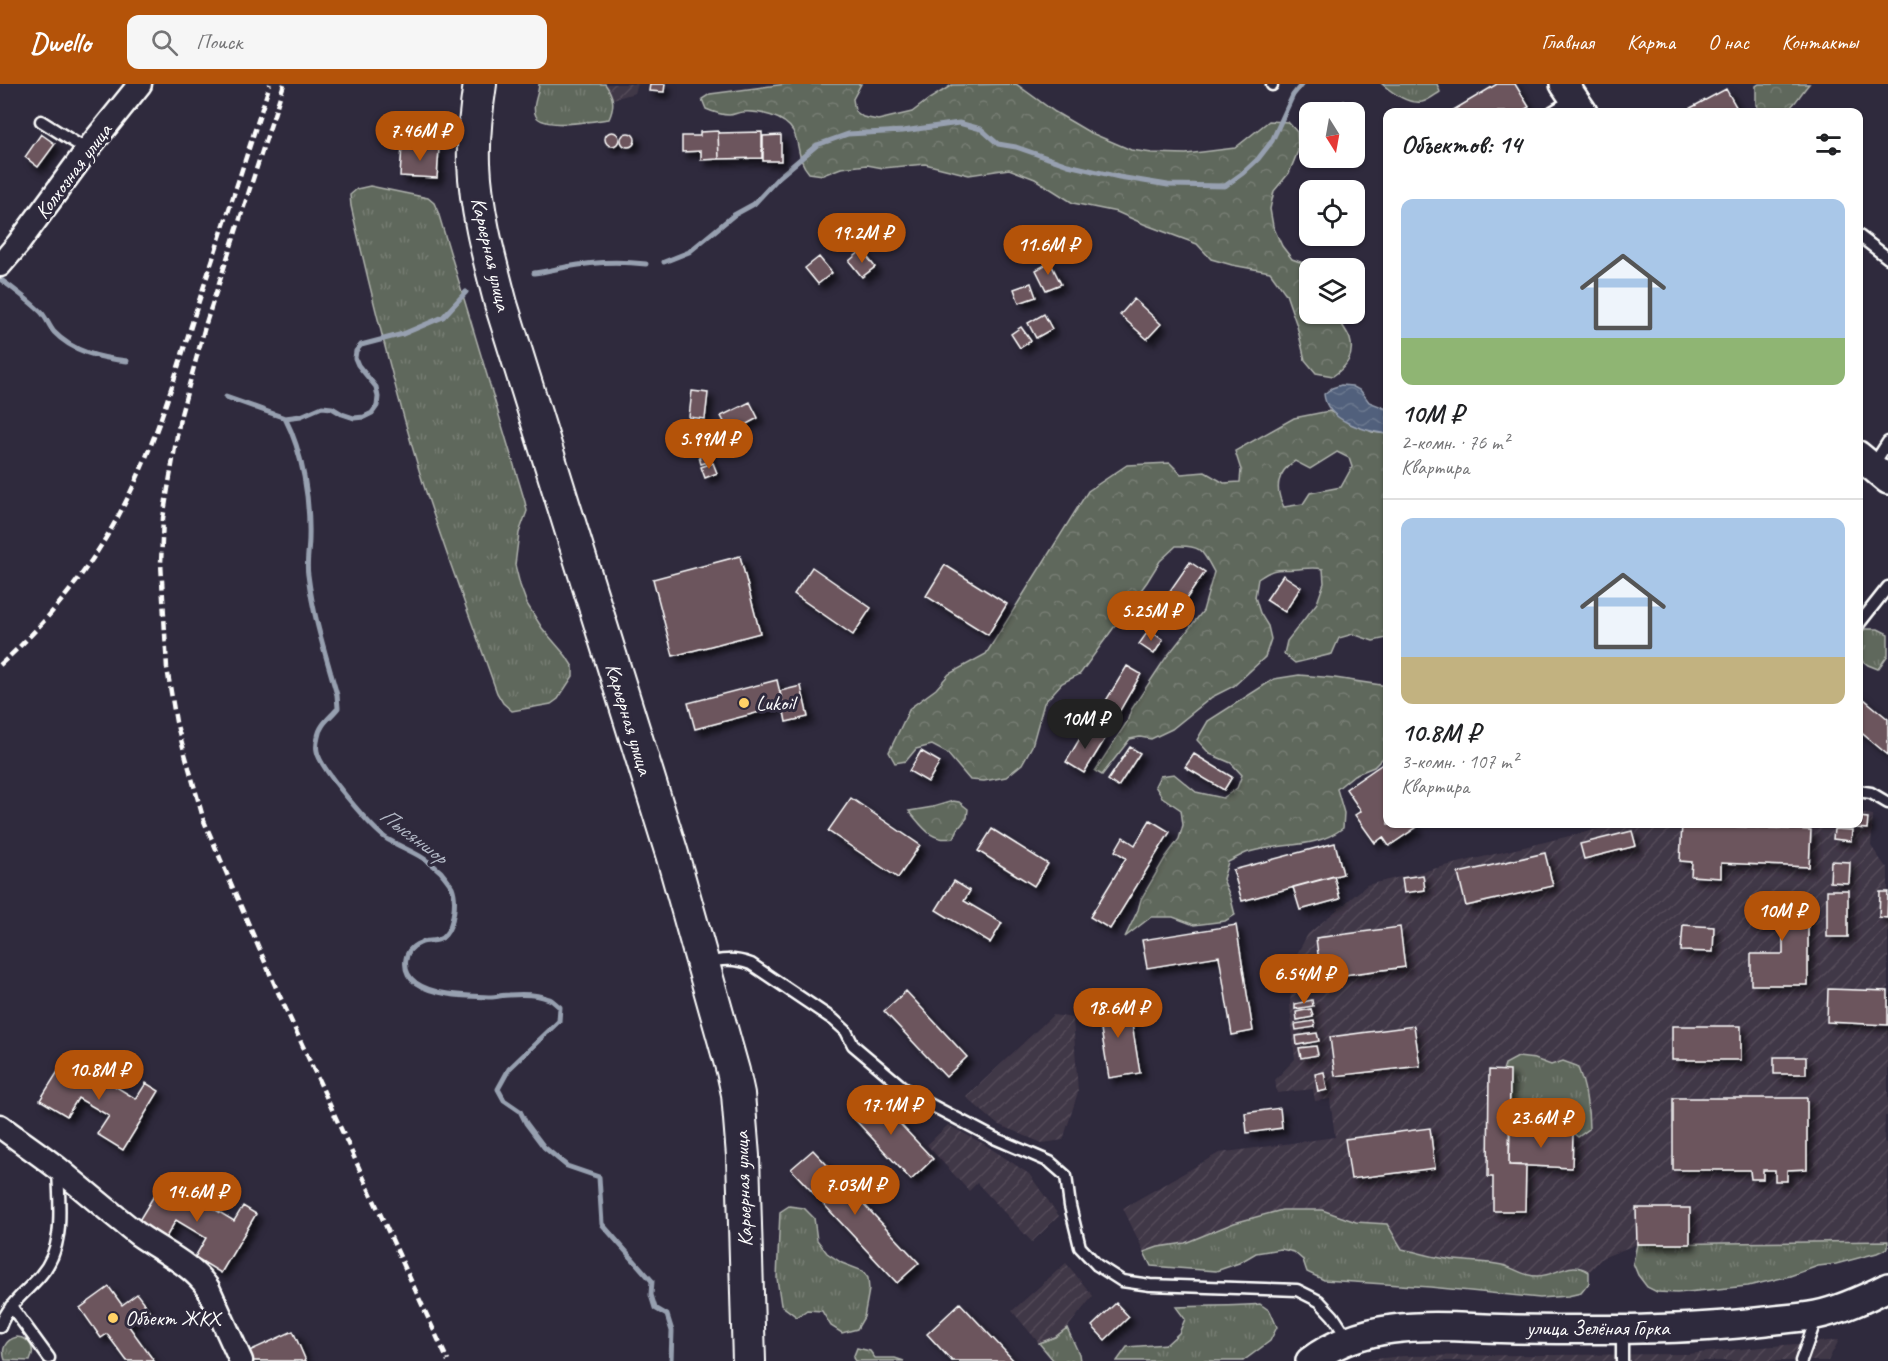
<!DOCTYPE html>
<html lang="ru">
<meta charset="utf-8">
<style>
:root{--surface:#fff;--page:#f6f6f6;--text:#202124;--muted:#757577;--line:#e0e0e0;--accent:#b45309}
body{margin:0;font-family:Caveat,sans-serif;background:var(--page);color:var(--text);height:100vh;display:flex;flex-direction:column;font-size:22px;white-space:nowrap}
*{box-sizing:border-box;margin:0}
p{font-size:20px;color:var(--muted)}
.icon{flex:none;width:33px;height:33px;fill:none;stroke:currentColor;stroke-width:2;stroke-linecap:round;stroke-linejoin:round}
.map{position:relative;flex:1;overflow:hidden}
.side{position:absolute;left:1383px;top:24px;width:480px;height:720px;display:flex;flex-direction:column;background:var(--surface);border-radius:12px;box-shadow:0 2px 4px #0004}
.side>*{flex:none}
.needle{width:39px;rotate:169deg}
.controls{position:absolute;left:1299px;top:18px;display:grid;gap:12px}
.controls a{display:grid;place-items:center;width:66px;height:66px;border-radius:12px;background:var(--surface);box-shadow:0 2px 4px #0004;font-size:30px}
.price{position:absolute;translate:-50% -51px;padding:0 14px;border-radius:21px;background:var(--accent);color:#fff;font-size:20px;line-height:39px;filter:drop-shadow(0 2px 3px #0008)}
.price::after{content:'';position:absolute;left:50%;top:36px;width:18px;height:14px;margin-left:-9px;background:inherit;clip-path:polygon(0 0,100% 0,50% 100%)}
.price.active{background:#222;color:#fff}
ul{padding:0;list-style:none}
li{display:grid;align-content:center;gap:12px;height:318px;padding:0 18px}
li+li{border-top:2px solid var(--line)}
li span{display:grid;place-items:center;height:186px;border-radius:12px;color:#555}
li>.icon{margin-inline-start:auto}
span .icon{width:108px;height:108px;fill:#fffc;stroke-width:1}
li b{font-size:26px}
h2{display:flex;justify-content:space-between;align-items:center;height:72px;padding:0 18px;font-size:26px}
header{display:flex;align-items:center;gap:36px;box-sizing:border-box;height:84px;padding:0 30px;background:var(--accent);color:#fff}
header strong{font-size:28px}
nav{display:flex;gap:33px;margin-inline-start:auto;font-size:21px}
.search{width:420px;height:54px;background:var(--page);display:flex;align-items:center;gap:15px;box-sizing:border-box;padding:0 21px;border-radius:12px;color:var(--muted);font-size:22px}
.map>svg:first-child{display:block}
</style>
<header>
<strong>Dwello</strong>
<div class="search"><svg class="icon" aria-label="search" viewBox="0 0 24 24"><circle cx="10" cy="10" r="6"/><path d="M15 15l6 6"/></svg>Поиск</div>
<nav><a>Главная</a><a>Карта</a><a>О нас</a><a>Контакты</a></nav>
</header>
<div class="map">
<svg width="1888" height="1277" viewBox="0 0 1888 1277">
<defs>
<pattern id="industrial-furrows" width="10" height="10" patternUnits="userSpaceOnUse" patternTransform="scale(1.5)"><rect width="10" height="10" fill="#413747"/><path d="M-1 1l2-2M0 10L10 0M9 11l2-2" fill="none" stroke="#544b59"/></pattern>
<pattern id="grass-tufts" width="24" height="20" patternUnits="userSpaceOnUse" patternTransform="scale(1.5)"><rect width="24" height="20" fill="#5f675b"/><path d="M3 7l-1-3M5 7V3M7 7l1-3M15 17l-1-3M17 17v-4M19 17l1-3" fill="none" stroke="#777e74"/></pattern>
<pattern id="forest-crowns" width="20" height="18" patternUnits="userSpaceOnUse" patternTransform="scale(1.5)"><rect width="20" height="18" fill="#5f675b"/><path d="M2 6a3 3 0 1 1 6 0M12 15a3 3 0 1 1 6 0" fill="none" stroke="#777e74"/></pattern>
<pattern id="water-waves" width="16" height="10" patternUnits="userSpaceOnUse" patternTransform="scale(1.5)"><rect width="16" height="10" fill="#51607b"/><path d="M0 5q4-4 8 0t8 0" fill="none" stroke="#6b788f"/></pattern>
<filter id="shadow"><feDropShadow dx="5.5" dy="5.5" stdDeviation="3" flood-color="#0009"/></filter>
</defs>
<rect width="100%" height="100%" fill="#2f2a3d"/>
<filter id="ink" filterUnits="userSpaceOnUse"><feTurbulence type="fractalNoise" baseFrequency=".0167" numOctaves="2"/><feDisplacementMap in="SourceGraphic" scale="12" xChannelSelector="R" yChannelSelector="G"/><feConvolveMatrix kernelMatrix="1 2 1 2 8 2 1 2 1" color-interpolation-filters="sRGB"/></filter>
<g filter="url(#ink)">
<path fill="url(#industrial-furrows)" d="M605 0H638L635 9 613 15Z
M1859 729 1873 731 1871 762 1885 782 1888 783V1032H1885L1884 1058 1888 1060V1157L1637 1160 1602 1174 1589 1188 1580 1182 1569 1183 1553 1189 1540 1192 1524 1191 1502 1181 1446 1175 1402 1164 1387 1140 1356 1138 1322 1126H1282L1234 1139 1185 1159 1158 1163 1144 1168 1123 1124 1219 1069 1335 1053 1330 1015 1315 1017 1313 1005 1277 1009 1275 996 1295 975 1290 921 1293 877 1308 850 1367 801 1619 740H1858Z
M1053 931 1073 934 1078 1008 1063 1056 1042 1059 997 1040 966 1013Z
M948 1041 984 1060 1029 1090 1059 1132 1032 1158 977 1099 969 1107 927 1061Z
M1066 1179 1093 1212 1067 1244 1055 1253 1039 1259 1012 1227Z
M1839 1256 1828 1277H1355L1403 1272 1688 1270Z"/>
<path fill="url(#grass-tufts)" stroke="#afb3ad" stroke-width="1.5" d="M539 0H605C614 12 615 22 609 35 595 37 544 46 536 32 531 22 539 10 539 0Z
M1382 0H1437L1440 8C1435 11 1428 17 1422 18 1407 20 1393 9 1382 0Z
M370 102 428 114 434 119 438 128 525 418 527 427 519 449 515 481 520 501 527 520 542 544 566 572 573 583V592L558 615 551 620 512 627 503 619 497 609C471 535 442 461 419 386 393 298 371 210 351 122L350 111 357 105Z
M1865 545H1878L1888 550V571L1878 585 1868 581 1859 574V551Z
M1518 973 1535 975 1551 981 1563 977 1577 982C1585 999 1589 1025 1589 1045L1578 1053 1573 1049 1568 1050C1555 1039 1533 1042 1517 1036L1508 1022 1500 995 1505 980Z
M789 1122 804 1124 814 1134 817 1156 827 1169 842 1179 863 1187 868 1194 869 1206 864 1233 857 1245 842 1249 831 1242 822 1227 807 1226 797 1233 781 1221 777 1194 780 1128Z
M1282 1126H1322L1356 1138 1387 1140 1402 1165C1417 1168 1432 1173 1447 1175 1465 1178 1484 1177 1502 1181 1515 1184 1522 1192 1537 1192 1558 1192 1569 1175 1589 1188V1199L1581 1209 1568 1212 1540 1214 1430 1203 1324 1196 1307 1188 1303 1176 1294 1168 1281 1165 1256 1169 1239 1179 1216 1187 1151 1182 1144 1168 1158 1163 1185 1159 1234 1139Z
M1888 1157V1164L1877 1169 1836 1180 1818 1182 1790 1192 1748 1202 1677 1209 1657 1208 1647 1203 1638 1191 1633 1179 1637 1160Z
M1260 1220 1270 1227 1277 1243 1270 1257 1243 1277H1117L1127 1263 1167 1260 1179 1249 1185 1235 1176 1223C1204 1221 1232 1223 1260 1220Z
M1067 1244 1079 1270 1080 1277H1054L1039 1259 1055 1253Z
M17 1253C30 1254 36 1265 30 1277L5 1276C1 1265 5 1256 17 1253Z
M857 1264 870 1267 875 1274H895L904 1277H855L853 1274Z"/>
<path fill="url(#forest-crowns)" stroke="#afb3ad" stroke-width="1.5" fill-rule="evenodd" d="M786 0H861L853 15 855 27 863 33 878 36 912 28 929 15 952 1 1016 0 1055 28 1089 48 1131 66 1152 69 1186 70 1235 64 1269 37 1288 38 1297 48 1298 67 1289 89 1274 107 1270 125 1273 142 1282 162 1292 175 1317 184H1310V230H1335C1339 238 1347 246 1350 255 1355 272 1346 283 1333 292L1316 289 1305 276 1297 242 1286 210 1270 188 1232 181 1211 175 1197 160 1146 141 1117 128 1073 119 1035 95 1009 85 969 91 925 80 883 84 867 81 841 84 823 91 809 89C796 74 801 62 793 47 784 32 759 27 743 28 738 28 734 31 729 31 722 31 713 28 706 25L702 15 710 10Z
M1759 0H1809C1791 21 1794 32 1761 28L1756 21V2Z
M1329 327 1372 348 1387 350V554L1373 557 1353 550 1339 554 1332 570 1295 579 1284 570 1287 557 1317 519 1324 499 1323 485C1314 483 1309 484 1299 485 1279 487 1278 481 1258 495L1255 513 1260 529 1268 542 1271 555 1265 573 1234 602 1212 613 1172 645 1151 655 1140 653 1130 655 1102 691 1095 687 1127 638 1131 626 1165 575 1203 527 1214 488C1202 466 1201 461 1176 462L1160 477 1147 498 1080 590 1062 599 1044 619 1032 662 1022 680 1006 693 984 697 970 696 947 669 932 661 916 665 906 677 895 679 889 668 910 624 936 605 949 590 986 570 1088 407 1127 381 1170 379 1181 390 1205 388 1224 399 1240 398 1241 386 1235 367 1294 334ZM1337 368 1349 374 1352 383 1341 403 1310 409 1303 420 1284 423C1274 405 1277 388 1295 377L1310 385Z
M1299 591 1335 594 1387 602V670L1374 683 1354 691 1337 705 1344 729 1343 744C1314 766 1282 758 1249 768 1242 770 1235 775 1228 778L1223 795 1231 815 1235 831 1225 837 1194 841 1173 833H1151L1125 853 1138 826 1141 815 1165 774 1179 755 1183 741 1181 726 1162 713 1155 702 1160 692 1174 690 1196 708 1223 714 1237 704 1242 691 1231 679 1210 670 1197 656 1208 637 1274 595Z
M953 717 959 718 968 725 967 734 958 745 954 754C930 758 923 743 909 727L933 723Z"/>
<path fill="url(#water-waves)" stroke="#97a0b0" stroke-width="1.5" d="M1341 301 1352 302 1361 307 1369 318 1387 325V350C1365 347 1326 337 1324 310L1332 304Z"/>
<g fill="none" stroke-linecap="round" stroke-linejoin="round">
<path stroke="#97a0b0" stroke-width="5" d="M664 178 689 168 734 131 754 120 779 93 817 61 848 50 903 47 959 39 981 45 998 60 1016 63 1068 81 1119 93 1168 101 1225 102 1243 89 1258 75 1272 57 1293 11 1302 0
M534 189C545 188 555 185 566 183 592 178 620 177 646 180
M0 195C14 205 28 216 41 228 46 233 49 242 54 248 73 268 100 274 127 277
M226 313 285 334C303 369 310 416 309 454 309 466 306 479 308 491 313 532 326 572 337 611L338 624C331 633 319 641 318 653 317 657 316 663 317 667 319 683 372 745 387 755 406 766 425 772 441 788 444 792 449 798 452 803 457 815 454 841 445 851 438 860 429 855 420 859 402 866 401 888 416 899 434 912 468 912 491 913 496 913 503 911 509 911 521 910 538 910 549 915 553 916 556 921 560 923L559 937 509 985 498 1005 504 1016 520 1027 526 1039 544 1063 567 1082 599 1093 602 1140 652 1197 651 1211 655 1224 667 1231 672 1247 671 1277
M285 334 301 332 322 323 332 324 342 330 354 334 364 333 372 329 377 322 378 313 376 303 358 281 355 274 356 267 361 261 403 250 443 233 466 208"/>
</g>
<path fill="#6c545d" stroke="#fff" stroke-width="1.5" filter="url(#shadow)" d="M650 0H665L664 8 649 7Z
M1497 0H1515L1529 23 1520 28H1450Z
M1726 5 1739 28H1683Z
M1344 17 1351 28H1325Z
M718 47 719 75 701 76V67L682 68V52H700V48Z
M762 48V74L719 75 718 49Z
M605 55a7 7 0 1 1 14 0a7 7 0 1 1-14 0Z
M621 56a7 7 0 1 1 14 0a7 7 0 1 1-14 0Z
M41 50 55 60 38 83 25 73Z
M781 51V77H763V52Z
M402 62 439 64 437 94 400 92Z
M862 166 875 183 862 193 849 177Z
M819 173 832 189 818 200 805 184Z
M1050 178 1061 200 1046 206 1036 186Z
M1031 199 1036 213 1019 219 1014 205Z
M1134 215 1161 240 1147 255 1120 231Z
M1044 230 1052 245 1036 254 1028 239Z
M1021 243 1031 257 1020 264 1011 250Z
M692 307 708 309 705 335 689 333Z
M750 318 758 334 730 349 721 332Z
M705 357 708 366 696 370 694 361Z
M708 370 711 377 701 380 699 373Z
M713 379 717 389 705 394 701 383Z
M740 472 760 549 673 572 653 495Z
M1190 478 1205 488 1182 521 1167 511Z
M945 481 1007 520 988 551 926 512Z
M812 483 871 524 853 551 794 510Z
M1283 491 1301 503 1285 528 1266 516Z
M1149 546 1163 556 1154 570 1139 560Z
M1127 582 1141 590 1111 642 1096 633Z
M777 596 783 622 695 645 688 619Z
M801 602 808 633 786 638 780 607Z
M1858 610 1888 635V671L1858 646Z
M1086 644 1105 655 1084 689 1066 678Z
M1130 663 1140 669 1118 703 1108 696Z
M921 667 940 678 928 698 909 687Z
M1194 670 1232 693 1224 706 1185 683Z
M1384 679 1388 685V740H1415L1417 743 1389 762 1383 753 1375 759 1355 731 1361 727 1346 705Z
M851 714 920 761 898 794 828 747Z
M1858 733 1868 734 1867 745 1835 742V740H1858Z
M1150 736 1170 748 1110 845 1090 833 1126 774 1115 767 1123 753 1135 761Z
M1682 740 1811 746 1809 783 1721 779V794L1691 792 1692 778 1680 777Z
M992 745 1048 780 1034 802 978 767Z
M1834 745 1852 746 1851 757 1833 755Z
M1632 747 1636 762 1584 775 1580 760Z
M1335 759 1343 790 1242 817 1233 786Z
M1545 769 1553 802 1466 822 1458 789Z
M1831 777 1850 778 1849 799 1830 798Z
M1423 791 1425 806 1404 809 1402 794Z
M1334 792 1340 815 1300 826 1293 803Z
M954 797 970 807 964 817 1002 839 990 859 936 826Z
M1827 806H1848V853H1827Z
M1880 808H1888L1887 834 1879 833Z
M1752 814H1808V901H1751V870H1783V842H1752Z
M1236 841 1253 947 1232 951 1219 872 1147 884 1142 856Z
M1683 841 1714 843 1713 868 1681 867Z
M1400 843 1405 883 1321 894 1316 854Z
M1308 885 1309 891 1299 892 1298 886Z
M1310 894 1312 901 1301 903 1300 896Z
M1828 905 1888 907V941L1827 938Z
M906 907 967 973 946 993 884 927Z
M1128 916 1140 989 1109 994 1097 921Z
M1312 916 1313 922 1295 925V920Z
M1311 925 1313 933 1297 936 1296 928Z
M1314 937 1315 943 1296 946 1295 940Z
M1414 942 1420 982 1335 992 1330 953Z
M1672 942H1741V976H1672Z
M1317 949 1319 957 1297 961 1296 952Z
M1316 962 1318 971 1301 974 1299 964Z
M67 973 136 1015 146 999 159 1007 123 1066 97 1050 109 1032 78 1014 67 1032 40 1016Z
M1774 973H1806V990H1774Z
M1489 986 1510 987 1509 1081H1526L1525 1127H1493V1093H1488Z
M1324 988 1327 1006 1318 1008 1315 990Z
M870 1008 933 1075 911 1096 848 1028Z
M1673 1014H1807V1085L1787 1086V1097H1775V1086H1763V1095H1751L1750 1086H1673Z
M1280 1024 1282 1044 1247 1049 1245 1029Z
M1430 1044 1435 1084 1351 1095 1345 1055Z
M1510 1047 1573 1049 1572 1084 1509 1081Z
M813 1066 919 1179 897 1199 791 1085Z
M164 1095 234 1137 243 1122 256 1130 221 1189 195 1173 206 1154 176 1136 165 1155 138 1138Z
M1636 1124H1690V1160H1637Z
M109 1203 122 1221 137 1210 149 1226 128 1241 154 1277H127L107 1250 101 1254 80 1224Z
M960 1219 1014 1277H952L927 1250Z
M1116 1219 1129 1233 1105 1256 1092 1242Z
M293 1247 306 1277H251L247 1268Z"/>
<g fill="none" stroke-linecap="round" stroke-linejoin="round">
<g stroke="#fff" stroke-width="15">
<path id="service" d="M1272 0V1
M1552 28 1573 15
M41 37 87 66
M1858 151 1888 174
M1872 383 1888 358
M1858 541 1888 503
M1858 707 1871 709 1888 719
M704 880C721 875 734 874 751 880L834 936 846 947 853 961 912 1011 994 1054 1050 1078 1066 1092 1070 1122 1080 1163 1097 1181 1122 1197 1150 1201 1297 1206 1319 1217 1333 1232 1348 1255
M11 1222 49 1274
M0 1243C8 1220 25 1209 40 1192 66 1163 59 1121 58 1085
M1622 1246V1277
M1801 1277 1817 1232"/>
</g>
<g stroke="#fff" stroke-width="27">
<path id="minor" d="M0 181 18 160 87 66 140 0
M0 1042C20 1057 41 1071 60 1086 86 1108 112 1130 139 1151 163 1168 191 1180 208 1204L241 1277"/>
</g>
<g stroke="#fff" stroke-width="32">
<path id="tertiary" d="M1564 0 1583 28
M1858 371 1888 396
M1310 1277C1372 1231 1444 1244 1516 1245 1600 1246 1683 1247 1766 1237 1783 1235 1800 1234 1816 1231 1841 1226 1866 1214 1888 1203"/>
</g>
<g stroke="#fff" stroke-width="36">
<path id="secondary" d="M480 0C476 26 473 52 474 79 476 127 489 174 501 220L672 770 733 987 738 1010 743 1072 749 1277"/>
</g>
<use href="#service" stroke="#2f2a3d" stroke-width="10"/>
<use href="#minor" stroke="#2f2a3d" stroke-width="22"/>
<use href="#tertiary" stroke="#2f2a3d" stroke-width="27"/>
<use href="#secondary" stroke="#2f2a3d" stroke-width="32"/>
<path stroke="#fff" stroke-width="4.5" stroke-dasharray="9 4.5" stroke-linecap="butt" d="M284 0 206 239 180 334 163 434 161 479 167 584 176 638 204 737 277 906 448 1277
M0 581C49 537 92 483 122 425 156 360 176 289 198 220 222 147 246 73 270 0"/>
</g>
</g>
<g fill="#ffd166" stroke="#2f2a3d" stroke-width="2">
<circle cx="744" cy="619" r="6"/>
<circle cx="113" cy="1234" r="6"/>
</g>
<g text-anchor="middle" stroke-width="6" stroke-linejoin="round" paint-order="stroke">
<g font-size="21" fill="#fff" stroke="#2f2a3d">
<text transform="translate(73 87) rotate(-53)" y="7">Колхозная улица</text>
<text transform="translate(491 170) rotate(77)" y="7">Карьерная улица</text>
<text transform="translate(629 635) rotate(73)" y="7">Карьерная улица</text>
<text transform="translate(743 1105) rotate(-92)" y="7">Карьерная улица</text>
<text x="1598" y="1251">улица Зелёная Горка</text>
</g>
<g font-size="21" fill="#fff" stroke="#2f2a3d" text-anchor="start">
<text x="756" y="626">Lukoil</text>
<text x="125" y="1241">Объект ЖКХ</text>
</g>
<g font-size="22" font-style="italic" fill="#b1b7c4" stroke="#2f2a3d">
<text transform="translate(414 751) rotate(37)" y="8">Пысяншор</text>
</g>
</g>
</svg>
<div class="controls">
<a><svg class="needle" viewBox="-14 -14 28 28"><path d="M0-13l5 13h-10z" fill="#e53935"/><path d="M0 13l5-13h-10z" fill="#757577"/></svg></a>
<a><svg class="icon" aria-label="locate" viewBox="0 0 24 24"><circle cx="12" cy="12" r="6"/><path d="M12 2v4M12 18v4M2 12h4M18 12h4"/></svg></a>
<a><svg class="icon" aria-label="layers" viewBox="0 0 24 24"><path d="M12 4l9 5-9 5-9-5zM3 14l9 5 9-5"/></svg></a>
</div>
<b class="price" style="left:420px;top:78px">7.46M ₽</b>
<b class="price" style="left:862px;top:180px">19.2M ₽</b>
<b class="price" style="left:1048px;top:192px">11.6M ₽</b>
<b class="price" style="left:709px;top:386px">5.99M ₽</b>
<b class="price" style="left:1151px;top:558px">5.25M ₽</b>
<b class="price active" style="left:1085px;top:666px">10M ₽</b>
<b class="price" style="left:1782px;top:858px">10M ₽</b>
<b class="price" style="left:1304px;top:921px">6.54M ₽</b>
<b class="price" style="left:1118px;top:955px">18.6M ₽</b>
<b class="price" style="left:99px;top:1017px">10.8M ₽</b>
<b class="price" style="left:891px;top:1052px">17.1M ₽</b>
<b class="price" style="left:1541px;top:1065px">23.6M ₽</b>
<b class="price" style="left:855px;top:1132px">7.03M ₽</b>
<b class="price" style="left:197px;top:1139px">14.6M ₽</b>
<section class="side">
<h2>Объектов: 14<svg class="icon" aria-label="filters" viewBox="0 0 24 24"><path d="M4 7h16M4 17h16"/><circle cx="9" cy="7" r="2"/><circle cx="15" cy="17" r="2"/></svg></h2>
<ul>
<li><span style="background:linear-gradient(#a9c7e8 75%,#8fb573 0)"><svg class="icon" aria-label="home" viewBox="0 0 24 24"><path d="M3 11l9-7 9 7M6 9v11h12V9"/></svg></span><div><b>10M ₽</b><p>2-комн. · 76 m²</p><p>Квартира</p></div></li>
<li><span style="background:linear-gradient(#a9c7e8 75%,#c2b280 0)"><svg class="icon" aria-label="home" viewBox="0 0 24 24"><path d="M3 11l9-7 9 7M6 9v11h12V9"/></svg></span><div><b>10.8M ₽</b><p>3-комн. · 107 m²</p><p>Квартира</p></div></li>
</ul>
</section>
</div>
